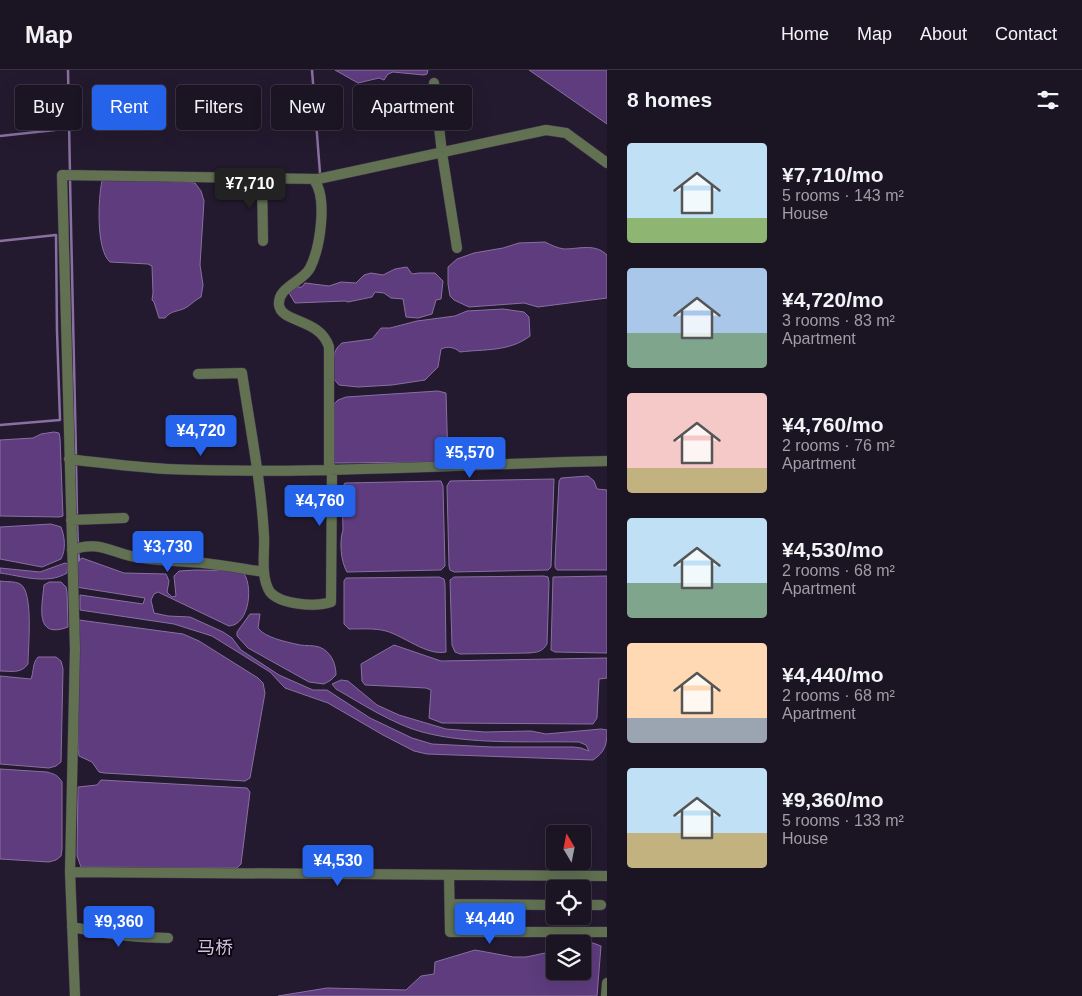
<!DOCTYPE html>
<meta charset="utf-8">
<style>
:root{--surface:#1b1423;--page:#241d2b;--text:#f1f3f6;--muted:#a09ea6;--line:#393341;--accent:#2563eb}
body{margin:0;font-family:Arial,"Noto Sans SC",sans-serif;background:var(--page);color:var(--text);height:100vh;display:flex;flex-direction:column;font-size:19px;white-space:nowrap}
*{box-sizing:border-box;margin:0}
p{font-size:16px;color:var(--muted)}
.icon{flex:none;width:28px;height:28px;fill:none;stroke:currentColor;stroke-width:2;stroke-linecap:round;stroke-linejoin:round}
.map{position:relative;flex:1;overflow:hidden}
.drawer{display:flex;flex-direction:column;background:var(--surface);width:475px}
.drawer>*{flex:none}
.hud{position:absolute;left:15px;top:15px;width:475px;height:45px;display:flex;gap:10px}
.needle{width:32px;rotate:350deg}
.buttons{position:absolute;left:546px;top:755px;display:grid;gap:10px}
.buttons a{display:grid;place-items:center;width:45px;height:45px;border-radius:5px;background:var(--surface);box-shadow:0 5px 20px #0002,0 0 0 1px var(--line);font-size:25px}
.price{position:absolute;translate:-50% -42px;padding:0 11px;border-radius:5px;background:var(--accent);color:#fff;font-size:16px;line-height:32px;filter:drop-shadow(0 1px 2px #0008)}
.price::after{content:'';position:absolute;left:50%;top:30px;width:15px;height:11px;margin-left:-8px;background:inherit;clip-path:polygon(0 0,100% 0,50% 100%)}
.price.current{background:#222;color:#fff}
ul{padding:0;list-style:none}
li{display:flex;align-items:center;gap:15px;height:125px;padding:0 20px}
li span{display:grid;place-items:center;flex:none;width:140px;height:100px;border-radius:5px;color:#555}
li>.icon{margin-inline-start:auto}
span .icon{width:60px;height:60px;fill:#fffc;stroke-width:1}
li b{font-size:21px}
h2{display:flex;justify-content:space-between;align-items:center;height:60px;padding:0 20px;font-size:21px}
.tag{padding:0 18px;border-radius:5px;background:var(--surface);box-shadow:0 5px 20px #0002,0 0 0 1px var(--line);font-size:18px;line-height:45px}
.tag.current{background:var(--accent);color:#fff}
header{display:flex;align-items:center;gap:30px;box-sizing:border-box;height:70px;padding:0 25px;background:var(--surface);border-bottom:1px solid var(--line)}
header strong{font-size:24px}
nav{display:flex;gap:28px;margin-inline-start:auto;font-size:18px}
main{display:flex;flex:1;min-height:0}
.map>svg:first-child{display:block}
</style>
<header>
<strong>Map</strong>
<nav><a>Home</a><a>Map</a><a>About</a><a>Contact</a></nav>
</header>
<main>
<div class="map">
<svg width="607" height="926" viewBox="0 0 607 926">
<rect width="100%" height="100%" fill="#241a2f"/>
<path fill="#5e3c7e" stroke="#896fa2" d="M335 0H428L427 4 424 5 393 2 388 4 384 10 379 8 358 13Z
M530 0H607V54L529 0Z
M104 110 189 112 195 113 201 121 204 131 200 195 203 215 201 227C195 230 192 234 187 237 179 242 171 240 165 248H159L154 232 152 230 153 223 152 196 148 194 110 192C96 180 98 129 102 111Z
M545 172C551 175 557 178 564 179 579 179 595 173 607 185V228L538 237 524 233 469 237 454 230 450 226 448 214V197L457 189 474 183 503 178 519 173Z
M407 197 412 204 419 203H435L443 211 441 229 436 230 432 244 418 248 406 247 403 229 391 228 384 223 375 222 372 227 348 232 345 231 295 233 289 223 296 217H302L305 213 329 216 341 212 356 213 364 205 371 203 383 205 395 199Z
M503 239 524 242 529 247 530 266C509 282 484 279 460 282 454 277 448 276 441 279L438 297 425 310 392 315 358 317 339 315 333 308C333 295 331 281 342 273L372 269 381 258H390L417 251 455 246 467 241Z
M438 321 446 323 448 392 334 393V334L338 330 346 327Z
M54 362 59 363 60 368 63 446 59 447 0 446V370L33 368 41 364Z
M588 406 594 411 597 419 607 420V500H557L555 497V491L559 411 561 408Z
M554 409 551 497 548 500 454 502 450 500 449 496 447 416 450 411Z
M441 411 443 416 445 496 441 500 347 502C341 492 339 472 343 460L342 418 345 413Z
M51 454 61 457C65 467 66 480 61 489L42 497 0 489V457Z
M82 488 124 503 166 504 169 511 167 522 172 527 176 526 174 506 179 501 196 500 242 501C254 513 250 555 229 556L158 522 154 524 151 530 154 543 168 546 190 547 223 562 232 568 241 580 279 605 313 620H327L370 648 412 668 432 674 492 677H573L581 678 589 681 586 675 579 672C528 671 471 675 422 662 393 654 362 634 336 619L332 614 341 610 348 611 377 635 399 645 446 659 485 662 531 661 546 664 601 659 607 660C607 675 605 682 593 690L427 684 414 681 383 665 328 633 285 618 270 602 212 566 174 554 80 540V525L143 534 145 528 76 517C76 507 73 493 82 488Z
M65 493 68 494 67 503C47 515 22 506 0 503V498L40 502Z
M544 506 548 507 549 512 547 574C542 582 538 582 529 583L460 584 455 582 452 575 450 510 454 507Z
M607 506V583L555 582 551 580 553 507Z
M439 507 444 509 445 514 446 582C427 586 404 566 386 561 375 558 361 559 349 559L344 554V511L346 508Z
M0 511C5 512 15 511 20 514 34 521 28 578 28 594 21 604 11 601 0 601Z
M49 512H61L66 517 67 522 68 557C34 570 42 536 44 515Z
M250 544H260L258 558C265 568 287 572 300 575 306 576 313 575 319 577 331 581 336 594 336 605L331 610 324 614 309 612 248 578 237 566V562Z
M79 550 183 564 199 571 258 608 263 613 265 623 250 708 245 711 104 703 99 702 92 692 79 686 78 678Z
M394 575 441 591 607 588V608L599 609 597 648 593 654 442 653 429 648 431 620 426 618 365 615 362 611 361 594Z
M38 587H56L61 591 63 599 61 692 56 696 49 698 0 694V606L31 609C34 601 32 594 38 587Z
M0 699 47 702C54 704 58 705 62 712V779L61 786 56 790 49 792 0 789Z
M101 710 247 718 250 722 241 794 237 798 81 797 77 786 78 717 97 715Z
M593 873 601 876 597 926H278L327 918 406 920 421 906 434 904 435 892 475 880 513 887H526L555 881V901H582L583 875Z"/>
<g fill="none" stroke-linecap="round" stroke-linejoin="round">
<path stroke="#896fa2" stroke-width="2.5" d="M68 0 70 104
M312 0 320 103
M0 66 55 60
M70 109 76 386
M0 171 56 165 57 261 60 350 0 355
M76 391 77 446
M77 451 78 476
M78 481 79 490"/>
<g stroke="#40374b" stroke-width="11">
<path id="minor" d="M434 13 442 83 457 178
M262 109 263 171
M198 304 242 303C250 357 261 411 264 466 265 482 260 507 270 522 281 535 316 537 331 532L332 401 329 394V277C320 248 281 253 279 235 277 217 303 212 310 198 320 178 328 128 314 110
M69 389C101 393 134 397 167 399 314 405 460 394 607 391
M71 450 124 448
M72 480C102 469 113 485 142 488 162 491 183 491 203 493 224 495 244 499 264 502
M70 802 607 806
M449 805 450 862H607
M450 834 555 835
M582 835H601
M72 857C104 864 136 868 168 868
M75 926 70 802 75 579 62 105 318 109 546 60 566 63 607 93
M606 926 607 913"/>
</g>
<use href="#minor" stroke="#617152" stroke-width="10"/>
</g>
<g text-anchor="middle" stroke-width="4" stroke-linejoin="round" paint-order="stroke">
<g font-size="18" fill="#d0c3e0" stroke="#0b0710">
<text x="215" y="884">马桥</text>
</g>
</g>
</svg>
<div class="buttons">
<a><svg class="needle" viewBox="-14 -14 28 28"><path d="M0-13l5 13h-10z" fill="#e53935"/><path d="M0 13l5-13h-10z" fill="#a09ea6"/></svg></a>
<a><svg class="icon" aria-label="locate" viewBox="0 0 24 24"><circle cx="12" cy="12" r="6"/><path d="M12 2v4M12 18v4M2 12h4M18 12h4"/></svg></a>
<a><svg class="icon" aria-label="layers" viewBox="0 0 24 24"><path d="M12 4l9 5-9 5-9-5zM3 14l9 5 9-5"/></svg></a>
</div>
<b class="price current" style="left:250px;top:140px">¥7,710</b>
<b class="price" style="left:201px;top:387px">¥4,720</b>
<b class="price" style="left:470px;top:409px">¥5,570</b>
<b class="price" style="left:320px;top:457px">¥4,760</b>
<b class="price" style="left:168px;top:503px">¥3,730</b>
<b class="price" style="left:338px;top:817px">¥4,530</b>
<b class="price" style="left:490px;top:875px">¥4,440</b>
<b class="price" style="left:119px;top:878px">¥9,360</b>
<div class="hud">
<a class="tag">Buy</a>
<a class="tag current">Rent</a>
<a class="tag">Filters</a>
<a class="tag">New</a>
<a class="tag">Apartment</a>
</div>
</div>
<section class="drawer">
<h2>8 homes<svg class="icon" aria-label="filters" viewBox="0 0 24 24"><path d="M4 7h16M4 17h16"/><circle cx="9" cy="7" r="2"/><circle cx="15" cy="17" r="2"/></svg></h2>
<ul>
<li><span style="background:linear-gradient(#bfe0f5 75%,#8fb573 0)"><svg class="icon" aria-label="home" viewBox="0 0 24 24"><path d="M3 11l9-7 9 7M6 9v11h12V9"/></svg></span><div><b>¥7,710/mo</b><p>5 rooms · 143 m²</p><p>House</p></div></li>
<li><span style="background:linear-gradient(#a9c7e8 65%,#7fa58c 0)"><svg class="icon" aria-label="home" viewBox="0 0 24 24"><path d="M3 11l9-7 9 7M6 9v11h12V9"/></svg></span><div><b>¥4,720/mo</b><p>3 rooms · 83 m²</p><p>Apartment</p></div></li>
<li><span style="background:linear-gradient(#f6c9c9 75%,#c2b280 0)"><svg class="icon" aria-label="home" viewBox="0 0 24 24"><path d="M3 11l9-7 9 7M6 9v11h12V9"/></svg></span><div><b>¥4,760/mo</b><p>2 rooms · 76 m²</p><p>Apartment</p></div></li>
<li><span style="background:linear-gradient(#bfe0f5 65%,#7fa58c 0)"><svg class="icon" aria-label="home" viewBox="0 0 24 24"><path d="M3 11l9-7 9 7M6 9v11h12V9"/></svg></span><div><b>¥4,530/mo</b><p>2 rooms · 68 m²</p><p>Apartment</p></div></li>
<li><span style="background:linear-gradient(#ffd9b3 75%,#9aa5b1 0)"><svg class="icon" aria-label="home" viewBox="0 0 24 24"><path d="M3 11l9-7 9 7M6 9v11h12V9"/></svg></span><div><b>¥4,440/mo</b><p>2 rooms · 68 m²</p><p>Apartment</p></div></li>
<li><span style="background:linear-gradient(#bfe0f5 65%,#c2b280 0)"><svg class="icon" aria-label="home" viewBox="0 0 24 24"><path d="M3 11l9-7 9 7M6 9v11h12V9"/></svg></span><div><b>¥9,360/mo</b><p>5 rooms · 133 m²</p><p>House</p></div></li>
</ul>
</section>
</main>
